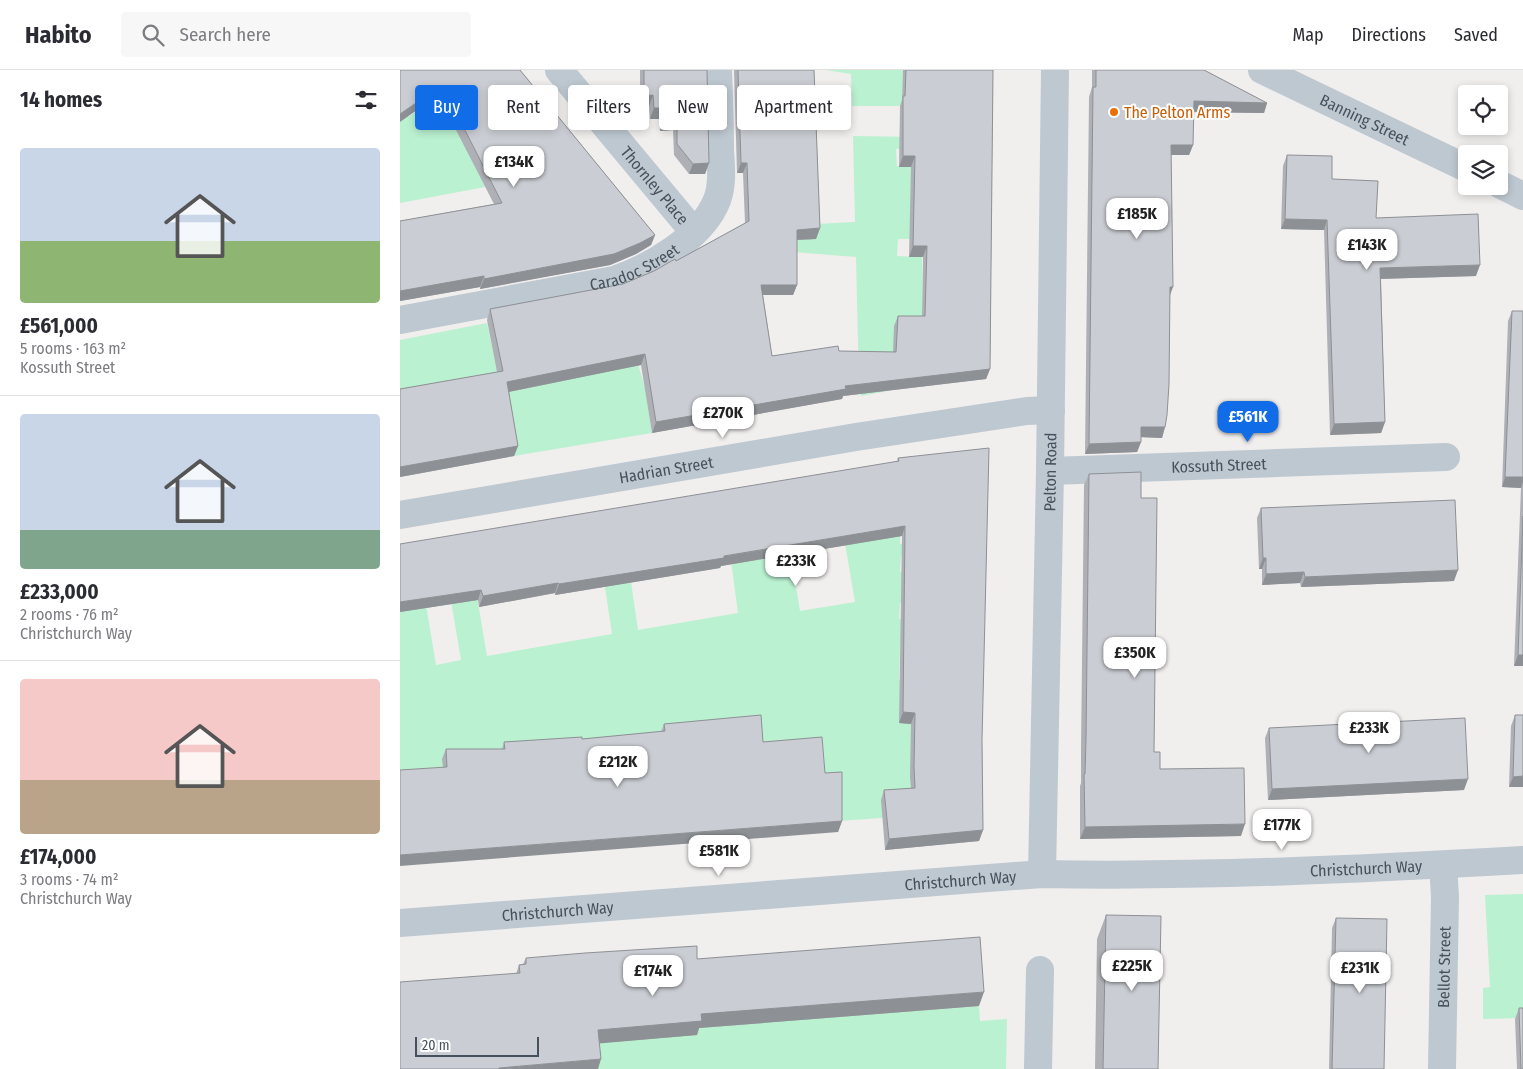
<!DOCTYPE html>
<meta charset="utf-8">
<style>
:root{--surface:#fff;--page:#f7f7f7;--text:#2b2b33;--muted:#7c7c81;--line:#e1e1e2;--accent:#116ce7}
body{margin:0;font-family:"Fira Sans Condensed",sans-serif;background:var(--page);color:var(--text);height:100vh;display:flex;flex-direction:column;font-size:19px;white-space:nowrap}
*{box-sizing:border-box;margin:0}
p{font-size:16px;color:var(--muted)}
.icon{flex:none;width:28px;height:28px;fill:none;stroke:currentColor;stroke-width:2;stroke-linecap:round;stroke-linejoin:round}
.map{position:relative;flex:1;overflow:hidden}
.side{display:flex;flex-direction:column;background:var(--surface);width:400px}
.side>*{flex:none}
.guide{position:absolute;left:15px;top:15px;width:475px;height:45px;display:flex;gap:10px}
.buttons{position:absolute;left:1058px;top:15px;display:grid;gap:10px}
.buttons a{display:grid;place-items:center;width:50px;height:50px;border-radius:5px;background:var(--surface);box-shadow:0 2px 8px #0003;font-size:25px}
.scale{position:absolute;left:15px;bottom:12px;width:124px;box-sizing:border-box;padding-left:5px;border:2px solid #45515c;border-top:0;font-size:14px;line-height:18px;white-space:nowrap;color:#45515c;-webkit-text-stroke:4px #fff;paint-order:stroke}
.price{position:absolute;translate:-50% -42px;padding:0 11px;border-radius:10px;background:#fff;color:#222;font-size:16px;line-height:32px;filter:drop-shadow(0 1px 2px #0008)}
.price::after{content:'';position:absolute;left:50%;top:30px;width:15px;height:11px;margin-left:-8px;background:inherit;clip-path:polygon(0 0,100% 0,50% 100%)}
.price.selected{background:var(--accent);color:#fff}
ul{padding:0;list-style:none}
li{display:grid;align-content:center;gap:10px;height:265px;padding:0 20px}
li+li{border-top:1px solid var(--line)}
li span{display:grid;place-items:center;height:155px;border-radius:5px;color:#555}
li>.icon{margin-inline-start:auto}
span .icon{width:90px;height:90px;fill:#fffc;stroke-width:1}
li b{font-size:21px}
h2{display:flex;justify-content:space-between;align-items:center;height:60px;padding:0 20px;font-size:21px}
.pill{padding:0 18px;border-radius:5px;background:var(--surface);box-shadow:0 2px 8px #0003;font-size:18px;line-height:45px}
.pill.selected{background:var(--accent);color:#fff}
header{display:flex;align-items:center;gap:30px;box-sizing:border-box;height:70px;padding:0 25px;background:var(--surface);border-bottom:1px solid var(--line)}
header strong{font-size:24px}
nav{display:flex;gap:28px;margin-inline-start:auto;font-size:18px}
.search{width:350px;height:45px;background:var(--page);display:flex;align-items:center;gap:12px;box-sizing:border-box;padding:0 18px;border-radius:5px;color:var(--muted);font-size:19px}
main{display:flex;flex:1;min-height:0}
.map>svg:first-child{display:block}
</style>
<header>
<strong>Habito</strong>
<div class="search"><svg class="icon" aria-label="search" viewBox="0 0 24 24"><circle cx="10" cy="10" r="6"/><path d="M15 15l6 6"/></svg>Search here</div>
<nav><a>Map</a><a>Directions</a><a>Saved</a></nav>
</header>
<main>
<section class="side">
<h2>14 homes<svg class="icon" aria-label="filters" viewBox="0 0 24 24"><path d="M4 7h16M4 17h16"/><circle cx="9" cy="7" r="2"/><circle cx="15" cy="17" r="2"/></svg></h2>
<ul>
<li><span style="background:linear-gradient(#c9d6e8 60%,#8fb573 0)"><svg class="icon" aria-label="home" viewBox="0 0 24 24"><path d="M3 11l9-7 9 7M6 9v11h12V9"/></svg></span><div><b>£561,000</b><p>5 rooms · 163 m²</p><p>Kossuth Street</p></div></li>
<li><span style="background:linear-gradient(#c9d6e8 75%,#7fa58c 0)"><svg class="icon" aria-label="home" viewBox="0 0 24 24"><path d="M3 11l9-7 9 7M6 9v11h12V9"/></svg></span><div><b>£233,000</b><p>2 rooms · 76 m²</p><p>Christchurch Way</p></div></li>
<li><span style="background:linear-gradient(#f6c9c9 65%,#b9a48a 0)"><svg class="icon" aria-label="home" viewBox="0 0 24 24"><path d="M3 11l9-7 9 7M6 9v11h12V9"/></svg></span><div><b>£174,000</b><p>3 rooms · 74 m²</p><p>Christchurch Way</p></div></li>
</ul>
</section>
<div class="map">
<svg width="1123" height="999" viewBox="0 0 1123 999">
<rect width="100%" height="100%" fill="#f1eeee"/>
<path fill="#baf1d0" d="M20 0H32L85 117 0 133V37L8 47 38 26Z
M426 0H503L502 36H452L451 4Z
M453 66 519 67V79H496L497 96 542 97V169H498L497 186 522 187V247L541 278 488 293V321L461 326 458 274 456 187 393 182V170L416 154 455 152Z
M87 253 96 295 238 294 245 318 252 363 114 386 106 336 0 329V270Z
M441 450 500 457V474L538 472 537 486H501L500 502H536L514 533H500L499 549H535L500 577 499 610H533L511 653 512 728 494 747 439 751 43 708 0 710V528L24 523 36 595 61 590 49 519 75 515 87 586 212 564 205 517 231 512 238 560 338 543 331 491 364 489 391 485 400 541 455 532Z
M1123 824V948L1083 949V918L1090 917 1085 825Z
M292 904 317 956 579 936 580 951 607 949 606 999H195L201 910Z"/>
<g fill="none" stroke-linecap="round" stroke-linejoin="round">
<g stroke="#bec8d1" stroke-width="28">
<path id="s1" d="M159 0 294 162"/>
<path id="s2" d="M862 0 1066 98"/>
<path d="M1099 114 1123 126"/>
<path id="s3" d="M0 250 214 210C250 198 302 168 317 130 323 115 321 96 320 80 320 54 319 27 318 0"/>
<path id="s4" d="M650 401 1046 387"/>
<path id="s5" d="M0 445 456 367 627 341 651 340"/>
<path id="s6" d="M642 804 650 401 655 0"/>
<path id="s7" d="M0 853 642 804C802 807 963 799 1123 790"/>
<path d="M638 999 640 900"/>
<path id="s8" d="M1042 999 1045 827 1043 795"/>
</g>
</g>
<path fill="#aeb0b5" d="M0 0H120L255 165 251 175 236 184 210 195 80 219V217L0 231V151L94 134 38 25Z
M240 0H307L309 93 305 104H289L274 85 273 60 260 61 259 49H250L249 36H240Z
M334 0H414L420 158 416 169 397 170V215L393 225H363L372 286 439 281 493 282 494 256 498 246H522L523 187H509L511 97H499L500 36 502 30 503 0H593L590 299 586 309 443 326 442 329 252 363 241 295 109 322 118 376 114 386 0 407V319L97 302 87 250 90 239 223 214 276 191 345 153 343 103H337Z
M692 0H804L867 33 864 43 793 42V75L789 85H771L770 226 765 357 762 368 741 367V372L737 382 685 384 689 27 692 17Z
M887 85 932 109 976 148 1076 206 981 209 985 352 981 363 930 365 924 160 881 159 883 96Z
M1112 241H1123V596H1114L1121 418 1102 417 1108 251Z
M498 388 582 670 583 760 579 771 485 780 481 730 484 720 511 718 510 707 511 654 499 653 502 466 321 496 320 498 155 525V523L79 537 78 530 0 542 497 391Z
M689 404 741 428 754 682 760 699 841 766 680 769V716L681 713V681L684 415Z
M861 438 1054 511 901 517 900 513 862 515V499H859L857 448Z
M1115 645H1123V717H1109L1111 656Z
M264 654 363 672 425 703 442 751 438 762 43 697 42 689 46 679H102L104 672 182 669 261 662Z
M869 658 1064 720 868 730 865 668Z
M706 845 758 999H695L697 869Z
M936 848 984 999H929L932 858Z
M126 888 297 889 579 936 299 958 297 965 200 973 116 904 119 895 123 894Z
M1119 938 1123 999H1117L1115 949Z"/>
<path fill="#8d9094" d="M42 15 38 25 0 52V44Z
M253 25 249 36H240L244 26Z
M794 31 867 33 864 43 790 42Z
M254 38H263L259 49H250Z
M264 50H277L273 60 260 61Z
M771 75H793L789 85H767Z
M503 86H515L511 97H499Z
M309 93 305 104H289L293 94Z
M341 93H347L343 103H337Z
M885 149 927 150 924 160 881 159Z
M420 158 416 169 393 170 397 160Z
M255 165 251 175 236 184 210 195 80 219 84 209Z
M513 176H527L523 187H509Z
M1080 195 1076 206 976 209 980 198Z
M84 206 80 217 0 231V221Z
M361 215H397L393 225H357Z
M770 217H773L769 228Z
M245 284 241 295 103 323 107 312Z
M590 299 586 309 443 326 442 329 252 363 256 352 445 316Z
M985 352 981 363 930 365 934 354Z
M741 357H765L762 368 738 367Z
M741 372 737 382 685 384 689 374Z
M118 376 114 386 0 407V397Z
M1105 407H1123V412L1121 418 1102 417Z
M505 456 502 466 321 496 320 498 155 525 159 514Z
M863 488H866L862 499H859Z
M1058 500 1054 511 901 517 905 507Z
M904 502 900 513 862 515 866 504Z
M158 513 155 523 79 537 83 526Z
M81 520 78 530 0 542V532Z
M1118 585H1123V596H1114Z
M503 642 515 643 511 654 499 653Z
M1123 706V717H1109L1113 707Z
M1068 709 1064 720 868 730 872 719Z
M442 751 438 762 0 796V785Z
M845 754 841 766 680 769 685 757Z
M583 760 579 771 485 780 489 769Z
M584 922 579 936 299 958 297 965 193 974 198 960 301 944Z
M201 989 198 999H99V998Z"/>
<path fill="#cacdd3" stroke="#8d9094" d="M0 0H120L255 165 240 173 214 184 84 209V206L0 221V151L102 133 42 15 0 44Z
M244 0H307L309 93 293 94 277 74V50H264L263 38H254L253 25 244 26Z
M338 0H414L420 158 397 160V215H361L372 286 438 276 439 281 496 282 498 246H525L527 176H513L515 86H503V26H505L506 0H593L590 299 445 316 446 319 256 352 245 284 107 312 118 376 0 397V319L103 301 90 239 223 214 254 201 275 189 276 191 349 151 347 93H341Z
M696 0H804L867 33 794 31 793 75H771L773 217H770L769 314 767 345 765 357H741V372L689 374 693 17H696Z
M887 85 932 86V109L978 111 976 148 1078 144 1080 195 980 198 985 352 934 354 927 150 885 149Z
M1112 241H1123V407H1105Z
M589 378 582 670 583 760 489 769 484 720 515 718 514 697 515 643 503 642 505 456 324 486V488L159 514 158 513 83 526 81 520 0 532V474L499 391 498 388Z
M741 402V428H757L754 682H760V699L844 698 845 754 685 757 684 704H685L686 669 689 404Z
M1055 430 1058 500 905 507 904 502 866 504V488H863L861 438Z
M1123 446V585H1118Z
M361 645 363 672 422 667 425 703 442 702V751L0 785V700L47 697 46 679H105L104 672 182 667V669L265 661 264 654Z
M1115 645H1123V706L1113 707Z
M1065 648 1068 709 872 719 869 658Z
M706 845 761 846 758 999H703Z
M936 848 987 849 984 999H932Z
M580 867 584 922 301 944 302 951 198 960 201 989 99 998V999H0V912L120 903 119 895 126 894V888L185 883 297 876V889Z
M1119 938H1123V999H1121Z"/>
<circle fill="#e8710a" stroke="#fff" stroke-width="2" cx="714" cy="42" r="5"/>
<g text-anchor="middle" stroke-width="4" stroke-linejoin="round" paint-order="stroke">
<g font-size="16" fill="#c56008" stroke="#fff" text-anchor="start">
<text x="724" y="48">The Pelton Arms</text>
</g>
<g font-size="16" fill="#45515c" stroke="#fff">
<text dy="6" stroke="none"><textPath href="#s2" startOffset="114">Banning Street</textPath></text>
<text dy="6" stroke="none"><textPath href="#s1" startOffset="150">Thornley Place</textPath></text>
<text dy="6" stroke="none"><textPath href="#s3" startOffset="241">Caradoc Street</textPath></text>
<text dy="6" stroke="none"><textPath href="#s4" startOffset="169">Kossuth Street</textPath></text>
<text dy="6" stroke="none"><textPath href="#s5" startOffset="270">Hadrian Street</textPath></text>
<text dy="6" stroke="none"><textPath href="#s6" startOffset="402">Pelton Road</textPath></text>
<text dy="6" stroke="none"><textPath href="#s7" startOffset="968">Christchurch Way</textPath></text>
<text dy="6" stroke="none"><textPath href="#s7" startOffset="562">Christchurch Way</textPath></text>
<text dy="6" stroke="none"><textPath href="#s7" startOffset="158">Christchurch Way</textPath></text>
<text dy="6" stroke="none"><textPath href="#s8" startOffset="102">Bellot Street</textPath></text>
</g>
</g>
</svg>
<div class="buttons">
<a><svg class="icon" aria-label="locate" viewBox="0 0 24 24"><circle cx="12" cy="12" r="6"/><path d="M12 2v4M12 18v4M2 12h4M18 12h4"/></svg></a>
<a><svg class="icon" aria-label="layers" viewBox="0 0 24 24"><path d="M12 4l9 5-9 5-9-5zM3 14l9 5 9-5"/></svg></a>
</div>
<div class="scale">20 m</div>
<b class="price" style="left:114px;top:118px">£134K</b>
<b class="price" style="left:737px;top:170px">£185K</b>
<b class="price" style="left:967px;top:201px">£143K</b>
<b class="price" style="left:323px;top:369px">£270K</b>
<b class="price selected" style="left:848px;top:373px">£561K</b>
<b class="price" style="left:396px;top:517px">£233K</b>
<b class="price" style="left:735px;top:609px">£350K</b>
<b class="price" style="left:969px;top:684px">£233K</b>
<b class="price" style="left:218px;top:718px">£212K</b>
<b class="price" style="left:882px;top:781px">£177K</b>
<b class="price" style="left:319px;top:807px">£581K</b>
<b class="price" style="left:732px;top:922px">£225K</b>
<b class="price" style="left:960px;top:924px">£231K</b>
<b class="price" style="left:253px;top:927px">£174K</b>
<div class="guide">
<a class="pill selected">Buy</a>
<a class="pill">Rent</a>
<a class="pill">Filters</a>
<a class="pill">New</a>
<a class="pill">Apartment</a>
</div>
</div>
</main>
